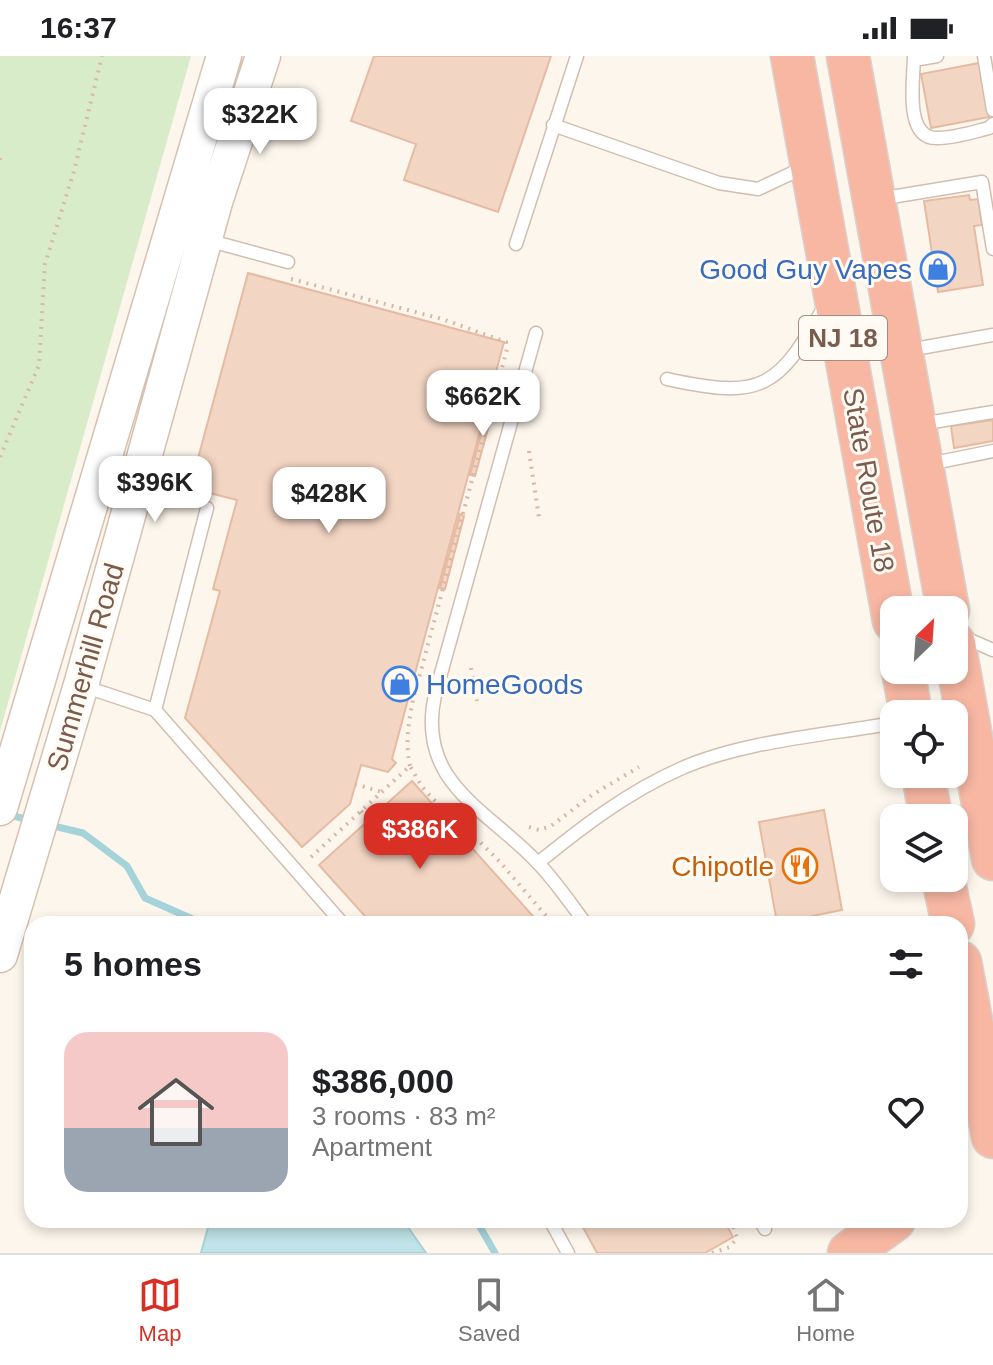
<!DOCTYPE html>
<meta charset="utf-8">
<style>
:root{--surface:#fff;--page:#f2f2f2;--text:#202124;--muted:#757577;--line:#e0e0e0;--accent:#d93025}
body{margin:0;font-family:Arial,sans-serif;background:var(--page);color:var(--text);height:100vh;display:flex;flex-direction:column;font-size:30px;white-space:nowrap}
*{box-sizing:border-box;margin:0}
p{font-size:26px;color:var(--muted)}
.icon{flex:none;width:44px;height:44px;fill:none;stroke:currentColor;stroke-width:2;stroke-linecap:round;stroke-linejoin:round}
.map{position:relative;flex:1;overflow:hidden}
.panel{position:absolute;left:24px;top:860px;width:944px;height:312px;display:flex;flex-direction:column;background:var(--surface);border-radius:24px;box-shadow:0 4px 12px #0003}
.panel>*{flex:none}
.needle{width:52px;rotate:25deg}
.tools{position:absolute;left:880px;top:540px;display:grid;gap:16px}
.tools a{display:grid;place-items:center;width:88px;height:88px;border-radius:16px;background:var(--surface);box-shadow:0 4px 12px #0003;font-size:40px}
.price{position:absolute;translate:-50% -68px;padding:0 18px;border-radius:16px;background:#fff;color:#222;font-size:26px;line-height:52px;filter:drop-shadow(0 2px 4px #0008)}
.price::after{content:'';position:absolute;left:50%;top:48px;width:24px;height:18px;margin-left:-12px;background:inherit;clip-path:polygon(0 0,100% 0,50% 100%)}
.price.on{background:var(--accent);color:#fff}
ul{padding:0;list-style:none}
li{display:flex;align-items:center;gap:24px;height:200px;padding:0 40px}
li+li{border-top:2px solid var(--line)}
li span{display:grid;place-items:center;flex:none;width:224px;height:160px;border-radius:24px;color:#555}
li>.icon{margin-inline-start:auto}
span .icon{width:96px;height:96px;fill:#fffc;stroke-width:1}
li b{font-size:34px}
h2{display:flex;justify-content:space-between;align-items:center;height:96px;padding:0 40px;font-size:34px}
.status{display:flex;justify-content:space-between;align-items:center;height:56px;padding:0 40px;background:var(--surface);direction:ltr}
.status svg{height:22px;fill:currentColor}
.dock{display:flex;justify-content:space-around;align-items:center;height:112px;border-top:2px solid var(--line);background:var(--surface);font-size:22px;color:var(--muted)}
.dock a{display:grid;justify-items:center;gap:4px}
.dock .on{color:var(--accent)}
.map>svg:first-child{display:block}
</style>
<div class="status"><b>16:37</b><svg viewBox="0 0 49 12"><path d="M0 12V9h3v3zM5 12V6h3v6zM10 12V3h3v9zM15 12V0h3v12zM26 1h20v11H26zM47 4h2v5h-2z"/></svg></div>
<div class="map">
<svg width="993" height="1197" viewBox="0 0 993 1197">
<rect width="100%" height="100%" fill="#fdf6ec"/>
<path fill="#d8ecc9" d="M0 0H191L0 675Z"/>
<path fill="#bfe3e8" stroke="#a5d3da" stroke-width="2" d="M210 1164H403L426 1197H201Z"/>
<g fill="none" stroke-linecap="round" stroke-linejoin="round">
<path stroke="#a5d3da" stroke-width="7" d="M6 758 33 765
M49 769 83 777 127 810 145 842 204 868
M476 1164 495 1197"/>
</g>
<path fill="#f3d5c3" stroke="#e6bba3" stroke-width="2" d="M374 0H551L498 156 404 124 416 88 351 65Z
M979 7 989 61 931 72 921 18Z
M969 139 970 144 978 143 982 169 974 170 983 229 938 236 924 145Z
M248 217 504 286 392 703 396 707 388 716 361 709 350 748 302 791 185 662 220 535 213 533 237 444 190 432Z
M490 345 495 347 475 420 470 419Z
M993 364V385L954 392 951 370Z
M460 458 464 460 445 533 440 532Z
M412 725 540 868H372L319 809Z
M824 754 842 854 777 867 759 766Z
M579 1164H724L733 1181 705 1197H597Z"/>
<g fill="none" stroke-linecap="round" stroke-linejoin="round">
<g stroke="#d1beb0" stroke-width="15">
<path id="lane" d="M914 0C914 21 903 84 938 82 955 82 973 76 989 72L993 68
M984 0 993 54
M914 4 937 0
M553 69 719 127 758 133 805 111
M879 143 982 126 993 193
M207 184 288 206
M516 188 577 0
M536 277 435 639C416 726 485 752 536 805 555 824 570 847 586 868
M909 294 993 279
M667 323C762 344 778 333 825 249
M921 368 993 356
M929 408 993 395
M963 581 993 594
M83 630 155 654 343 868
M155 654 207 452
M538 807C582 771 628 736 680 713 742 685 827 679 894 667
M550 1164 568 1197
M760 1164 765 1173"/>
</g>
<g stroke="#d6c0b0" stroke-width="37">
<path id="secondary" d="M0 752 224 0
M0 899 81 629 215 146 263 0"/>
</g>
<g stroke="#dad1cd" stroke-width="45">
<path id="highway" d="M792 0 894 565
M848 0 948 554
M954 587 993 803
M903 614 911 658
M923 718 931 762
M943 822 953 868
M960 906 993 1081
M849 1197 894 1164"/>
</g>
<path stroke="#d9b8a5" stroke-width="4" stroke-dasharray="2 6" stroke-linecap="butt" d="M0 102V104
M291 223 442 263 506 286 507 293 419 622
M529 395 539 462
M0 401 39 309 45 208 74 115 102 0
M471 612 477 645
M410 710C404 683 410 660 415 634
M355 728 382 736
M361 755 369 764
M529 771 539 774 551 770 592 739 639 711
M311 801 410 710 422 731 464 776 480 786 500 806 553 868
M712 1197 730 1191 737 1182 731 1164"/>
<use href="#lane" stroke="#fff" stroke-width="12"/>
<use href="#secondary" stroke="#fff" stroke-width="34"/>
<use href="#highway" stroke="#f7b7a3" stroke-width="42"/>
</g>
<defs>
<g id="shop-ring" transform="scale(1.8)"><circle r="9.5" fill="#fffaf3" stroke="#3f7fe0" stroke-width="1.5"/><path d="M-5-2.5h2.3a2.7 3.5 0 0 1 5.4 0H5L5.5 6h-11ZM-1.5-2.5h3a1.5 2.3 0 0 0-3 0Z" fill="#3f7fe0"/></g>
<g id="restaurant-ring" transform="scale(1.8)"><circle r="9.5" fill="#fffaf3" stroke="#e8710a" stroke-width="1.5"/><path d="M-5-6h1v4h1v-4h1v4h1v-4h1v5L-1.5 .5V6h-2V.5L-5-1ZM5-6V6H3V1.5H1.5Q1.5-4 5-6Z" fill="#e8710a"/></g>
</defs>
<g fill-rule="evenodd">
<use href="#shop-ring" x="938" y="213"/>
<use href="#shop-ring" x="400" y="628"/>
<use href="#restaurant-ring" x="800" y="810"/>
</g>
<g text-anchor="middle" stroke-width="6" stroke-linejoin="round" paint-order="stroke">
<rect fill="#fffaf3" stroke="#a28b7f" stroke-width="2" x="799" y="260" width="88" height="44" rx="6"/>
<g font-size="26" font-weight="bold" fill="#7a5c4d">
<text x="843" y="291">NJ 18</text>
</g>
<g font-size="28" fill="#366cbe" stroke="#fffaf3" text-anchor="end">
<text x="912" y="223">Good Guy Vapes</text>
<text x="426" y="638" text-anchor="start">HomeGoods</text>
</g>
<g font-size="28" fill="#7a5c4d" stroke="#fffaf3">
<text transform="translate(869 424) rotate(80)" y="10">State Route 18</text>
<text transform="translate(85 611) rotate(-74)" y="10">Summerhill Road</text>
</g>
<g font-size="28" fill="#c56008" stroke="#fffaf3" text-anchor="end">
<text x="774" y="820">Chipotle</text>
</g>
</g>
</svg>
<div class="tools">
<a><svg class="needle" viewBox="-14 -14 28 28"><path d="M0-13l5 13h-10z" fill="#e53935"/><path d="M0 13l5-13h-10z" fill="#757577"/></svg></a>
<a><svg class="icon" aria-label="locate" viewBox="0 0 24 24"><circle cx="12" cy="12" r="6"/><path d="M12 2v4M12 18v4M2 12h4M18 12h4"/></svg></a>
<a><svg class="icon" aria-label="layers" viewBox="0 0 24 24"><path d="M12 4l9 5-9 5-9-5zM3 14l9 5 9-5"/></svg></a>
</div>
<b class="price" style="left:260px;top:100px">$322K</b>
<b class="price" style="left:483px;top:382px">$662K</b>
<b class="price" style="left:155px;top:468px">$396K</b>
<b class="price" style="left:329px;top:479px">$428K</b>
<b class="price on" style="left:420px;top:815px">$386K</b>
<section class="panel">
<h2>5 homes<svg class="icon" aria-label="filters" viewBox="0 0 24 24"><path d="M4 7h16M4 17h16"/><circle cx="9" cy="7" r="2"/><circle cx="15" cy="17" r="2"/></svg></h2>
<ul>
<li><span style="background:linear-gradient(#f6c9c9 60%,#9aa5b1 0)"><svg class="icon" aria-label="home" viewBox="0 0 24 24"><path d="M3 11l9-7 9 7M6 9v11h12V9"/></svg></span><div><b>$386,000</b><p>3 rooms · 83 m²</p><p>Apartment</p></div><svg class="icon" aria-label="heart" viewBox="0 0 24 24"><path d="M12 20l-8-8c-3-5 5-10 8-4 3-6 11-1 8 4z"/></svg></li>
</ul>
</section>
</div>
<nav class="dock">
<a class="on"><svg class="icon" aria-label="map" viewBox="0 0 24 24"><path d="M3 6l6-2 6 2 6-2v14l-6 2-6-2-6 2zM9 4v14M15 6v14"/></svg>Map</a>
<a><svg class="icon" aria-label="saved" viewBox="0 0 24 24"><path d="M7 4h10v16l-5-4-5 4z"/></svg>Saved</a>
<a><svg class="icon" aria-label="home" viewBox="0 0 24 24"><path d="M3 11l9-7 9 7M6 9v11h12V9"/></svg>Home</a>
</nav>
